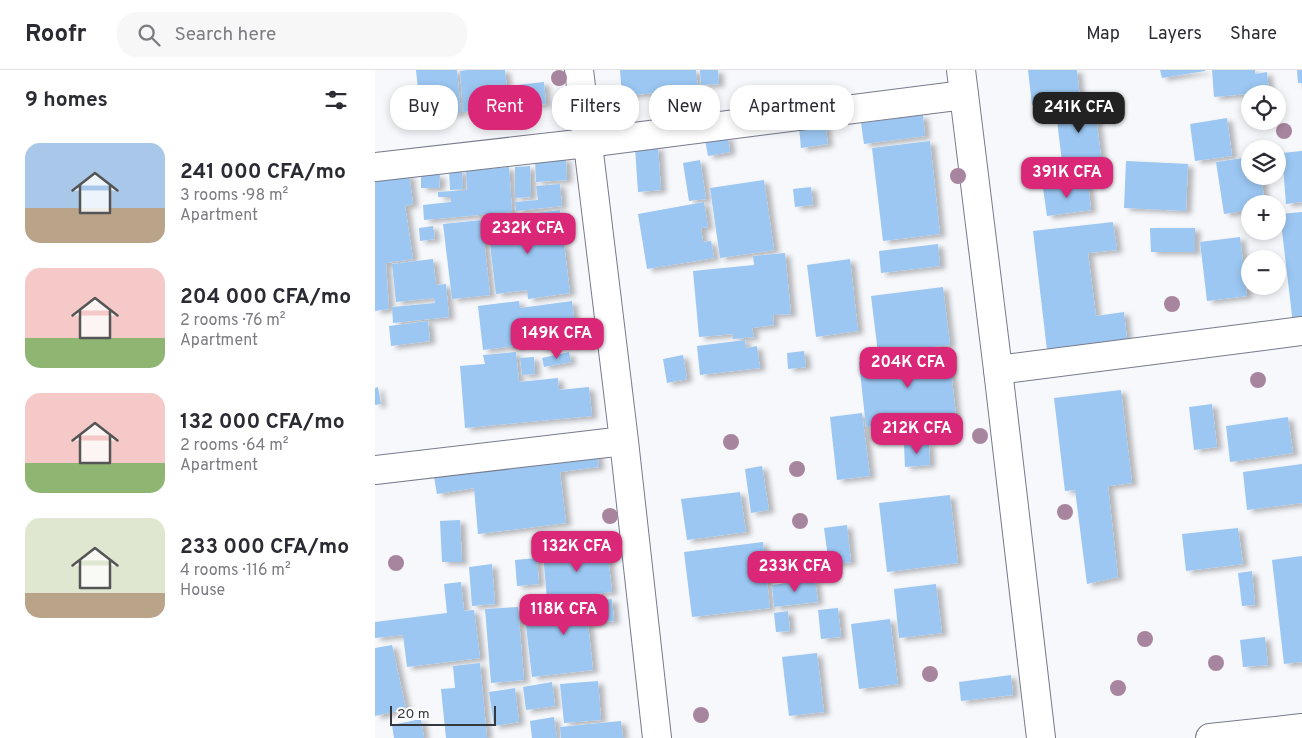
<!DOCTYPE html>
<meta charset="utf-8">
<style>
:root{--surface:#fff;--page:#f7f7f7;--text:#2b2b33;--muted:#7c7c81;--line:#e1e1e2;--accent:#db2777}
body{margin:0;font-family:Overpass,sans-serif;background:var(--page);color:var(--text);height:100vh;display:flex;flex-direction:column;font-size:19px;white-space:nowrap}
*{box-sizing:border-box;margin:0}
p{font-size:16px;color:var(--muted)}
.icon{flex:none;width:28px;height:28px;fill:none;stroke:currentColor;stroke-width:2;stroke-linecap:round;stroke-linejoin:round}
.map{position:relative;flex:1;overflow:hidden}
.drawer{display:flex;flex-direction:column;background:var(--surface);width:375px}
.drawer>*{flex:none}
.guide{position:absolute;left:15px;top:15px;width:475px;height:45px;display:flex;gap:10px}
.tools{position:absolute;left:866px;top:15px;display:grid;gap:10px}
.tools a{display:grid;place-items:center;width:45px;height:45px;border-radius:50%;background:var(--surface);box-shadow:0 2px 8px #0003;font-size:25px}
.scale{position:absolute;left:15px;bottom:12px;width:106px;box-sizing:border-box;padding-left:5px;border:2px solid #36383f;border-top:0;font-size:14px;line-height:18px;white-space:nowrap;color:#36383f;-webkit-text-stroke:4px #fff;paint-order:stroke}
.price{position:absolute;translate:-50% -42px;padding:0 11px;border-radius:10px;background:var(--accent);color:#fff;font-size:16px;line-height:32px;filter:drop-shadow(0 1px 2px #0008)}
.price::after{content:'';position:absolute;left:50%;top:30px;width:15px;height:11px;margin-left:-8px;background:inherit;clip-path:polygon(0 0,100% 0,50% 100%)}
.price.current{background:#222;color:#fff}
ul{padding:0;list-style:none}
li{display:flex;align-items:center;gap:15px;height:125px;padding:0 25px}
li span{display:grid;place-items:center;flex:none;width:140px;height:100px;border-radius:15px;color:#555}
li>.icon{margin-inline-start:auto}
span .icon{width:60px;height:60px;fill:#fffc;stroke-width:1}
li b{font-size:21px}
h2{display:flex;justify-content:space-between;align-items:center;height:60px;padding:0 25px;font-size:21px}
.chip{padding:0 18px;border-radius:20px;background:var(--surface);box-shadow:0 2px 8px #0003;font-size:18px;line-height:45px}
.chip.current{background:var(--accent);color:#fff}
header{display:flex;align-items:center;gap:30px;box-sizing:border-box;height:70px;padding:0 25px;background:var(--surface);border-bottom:1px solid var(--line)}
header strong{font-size:24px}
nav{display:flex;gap:28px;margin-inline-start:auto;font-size:18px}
.search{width:350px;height:45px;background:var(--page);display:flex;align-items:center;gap:12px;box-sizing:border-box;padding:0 18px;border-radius:20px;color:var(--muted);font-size:19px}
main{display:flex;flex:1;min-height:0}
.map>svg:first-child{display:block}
</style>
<header>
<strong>Roofr</strong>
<div class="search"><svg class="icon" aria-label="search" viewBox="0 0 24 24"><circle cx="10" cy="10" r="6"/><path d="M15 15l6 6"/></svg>Search here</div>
<nav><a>Map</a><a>Layers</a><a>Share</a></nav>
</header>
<main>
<section class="drawer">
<h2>9 homes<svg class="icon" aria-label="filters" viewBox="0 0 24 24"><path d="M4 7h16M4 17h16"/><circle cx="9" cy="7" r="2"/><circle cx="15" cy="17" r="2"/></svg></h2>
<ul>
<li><span style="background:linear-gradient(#a9c7e8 65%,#b9a48a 0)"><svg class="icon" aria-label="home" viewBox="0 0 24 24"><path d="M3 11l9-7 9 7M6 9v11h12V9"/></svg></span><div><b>241 000 CFA/mo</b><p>3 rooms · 98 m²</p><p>Apartment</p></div></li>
<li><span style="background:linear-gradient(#f6c9c9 70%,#8fb573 0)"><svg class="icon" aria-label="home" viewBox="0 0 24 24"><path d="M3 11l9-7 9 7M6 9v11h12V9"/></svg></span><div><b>204 000 CFA/mo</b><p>2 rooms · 76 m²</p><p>Apartment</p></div></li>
<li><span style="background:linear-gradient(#f6c9c9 70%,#8fb573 0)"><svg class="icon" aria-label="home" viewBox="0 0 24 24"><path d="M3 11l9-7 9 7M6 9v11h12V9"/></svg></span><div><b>132 000 CFA/mo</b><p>2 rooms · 64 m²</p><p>Apartment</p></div></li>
<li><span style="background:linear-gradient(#dfe7d0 75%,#b9a48a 0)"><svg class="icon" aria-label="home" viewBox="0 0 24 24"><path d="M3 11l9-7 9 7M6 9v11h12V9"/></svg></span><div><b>233 000 CFA/mo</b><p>4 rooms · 116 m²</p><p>House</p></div></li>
</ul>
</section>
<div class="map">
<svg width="927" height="668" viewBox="0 0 927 668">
<defs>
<filter id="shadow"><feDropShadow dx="5.5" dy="3" stdDeviation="2.5" flood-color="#0004"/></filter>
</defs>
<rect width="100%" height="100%" fill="#f7f8fc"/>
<path fill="#9bc7f2" filter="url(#shadow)" d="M41 0H82L86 43 46 47Z
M93 0H130L134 38 88 42 85 1Z
M245 0H321L323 19 247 26Z
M325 0H343L344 14 326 15Z
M653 0H702L705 29 657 35Z
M785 0H830V1L787 8Z
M837 0H880V4L892 2 894 22 839 27Z
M922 0H927V13H923Z
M169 12 171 34 136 39 133 16Z
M720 37 726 87 687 92 681 42Z
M548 45 550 66 489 74 486 53Z
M852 48 857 86 820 91 815 54Z
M450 54 453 74 426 78 424 57Z
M353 66 355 82 333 86 330 70Z
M555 71 565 164 508 171 497 78Z
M283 77 286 120 263 122 260 78Z
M927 81V132L911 134 907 83Z
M875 87V106H886L890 134H875V140L849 144 841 92Z
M191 88 192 110 161 112 160 90Z
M325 90 331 129 314 131 308 93Z
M751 91 813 94 811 141 749 138Z
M155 96 156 127 140 128V97Z
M134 97 137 142 49 150 48 135 76 132V127H63V122L92 120 91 101Z
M74 100H87L88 119 75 120Z
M34 104 38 134 30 136 38 189 11 193 14 239 0 241V110Z
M46 104 65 105 64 118H46Z
M389 110 399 180 345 188 335 118Z
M713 112 716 140 672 146 668 118Z
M185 114 187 136 141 141 140 132 163 130 161 116Z
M436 117 438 135 420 137 418 119Z
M329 132 333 157 326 158 328 172 336 171 339 188 272 199 263 144Z
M185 140 187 157 157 161V167L182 164 183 175 189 174 195 223 153 229 152 220 121 224 112 149Z
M927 142V253L918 254 905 144Z
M107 150 115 225 77 229 68 154Z
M738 152 742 180 713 183 721 246 749 242 752 270 672 280 658 161Z
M58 156 60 169 45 171 44 158Z
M775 158H820V182H776Z
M865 167 872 226 832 231 825 172Z
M563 174 565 196 506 203 504 181Z
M410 183 416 244 398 245 399 255 377 258 379 267 358 269V264L324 267 318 201 379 195 378 186Z
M58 189 61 215 71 214 74 247 18 253 17 237 60 233 59 228 21 232 17 194Z
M475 189 483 261 441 267 432 195Z
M568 217 575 275 503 283 496 226Z
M144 231 145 238 197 231 202 274 165 279 162 254 145 256 147 275 108 280 103 236Z
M53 251 55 271 16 276 14 256Z
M370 270 371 278 382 276 385 298 325 305 322 276Z
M429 281 431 297 413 299 412 283Z
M574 281 581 346 491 357 484 292Z
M141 282 144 312 183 308 184 320 214 317 217 346 90 358 85 296 110 294 108 285Z
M194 282 196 292 169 297 167 288Z
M308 285 312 309 292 313 288 289Z
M159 287 160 304 147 305 145 288Z
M3 317 6 334 0 335V318Z
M746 320 757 413 733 416 743 507 712 514 700 420 690 421 679 328Z
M837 334 842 377 819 380 814 337Z
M487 343 495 406 462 410 455 347Z
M913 347 918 383 855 392 851 356Z
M554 373 555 395 530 397 529 375Z
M222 381 224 397 185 402 191 453 103 464 99 418 62 424 58 401Z
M927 394V433L872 440 868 402Z
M387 396 394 440 376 443 370 399Z
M365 422 371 462 312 470 306 429Z
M575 425 583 493 512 502 504 433Z
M85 450 87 492H67L65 451Z
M472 455 476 492 454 495 449 458Z
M863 458 868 494 811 501 807 464Z
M388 472 395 538 317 547 309 482Z
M232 477 237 522 172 529 168 484Z
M927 486V592L909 594 897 490Z
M162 488 164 514 142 516 140 490Z
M117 494 120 534 97 536 94 497Z
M877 501 880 535 867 536 863 503Z
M440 509 443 532 399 537 397 515Z
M86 512 89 541 99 540 105 588 32 597 28 565 0 568V552L72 543 69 514Z
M561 514 567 563 524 568 519 519Z
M237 529 239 551 213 554 218 600 157 607 149 539Z
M143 537 149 610 116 613 110 539Z
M463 538 466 567 446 569 443 540Z
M413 541 415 561 401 562 399 543Z
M515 549 523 614 484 619 476 554Z
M890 567 893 595 868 597 865 570Z
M17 575 31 639 0 646V578Z
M442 583 449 642 414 646 407 587Z
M105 593 112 668H71L66 619 80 618 78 596Z
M636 605 638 625 586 631 584 612Z
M223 611 226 650 189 653 185 614Z
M177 612 180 636 151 640 148 617Z
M140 618 144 652 119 656 114 622Z
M179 647 182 668H157L155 651Z
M46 649 49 668H19L17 655Z
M246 651 248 668H186L185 657Z"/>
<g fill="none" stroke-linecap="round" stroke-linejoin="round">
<g stroke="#777a8c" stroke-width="30">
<path id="minor" d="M204 0 249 371 282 668
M0 97 212 73 589 25
M623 300 927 261
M0 400 249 371
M835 668 927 658"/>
</g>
<g stroke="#777a8c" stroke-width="30">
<path id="tertiary" d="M586 0 623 300 666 668"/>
</g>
<use href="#minor" stroke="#fff" stroke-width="28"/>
<use href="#tertiary" stroke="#fff" stroke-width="28"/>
</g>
<g fill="#a8859e">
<circle cx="184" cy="8" r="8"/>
<circle cx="909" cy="61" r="8"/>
<circle cx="583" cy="106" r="8"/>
<circle cx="797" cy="234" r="8"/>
<circle cx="883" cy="310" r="8"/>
<circle cx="605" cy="366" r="8"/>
<circle cx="356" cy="372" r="8"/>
<circle cx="422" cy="399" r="8"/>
<circle cx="690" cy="442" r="8"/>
<circle cx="235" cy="446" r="8"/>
<circle cx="425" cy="451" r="8"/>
<circle cx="21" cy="493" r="8"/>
<circle cx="770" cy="569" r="8"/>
<circle cx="841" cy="593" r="8"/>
<circle cx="555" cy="604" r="8"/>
<circle cx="743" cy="618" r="8"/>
<circle cx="326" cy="645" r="8"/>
</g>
</svg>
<div class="tools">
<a><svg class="icon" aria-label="locate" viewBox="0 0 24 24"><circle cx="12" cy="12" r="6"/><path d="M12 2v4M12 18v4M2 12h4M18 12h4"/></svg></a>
<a><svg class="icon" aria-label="layers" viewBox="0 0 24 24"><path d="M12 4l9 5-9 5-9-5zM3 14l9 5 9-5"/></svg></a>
<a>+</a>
<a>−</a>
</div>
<div class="scale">20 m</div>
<b class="price current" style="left:704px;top:64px">241K CFA</b>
<b class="price" style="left:692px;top:129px">391K CFA</b>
<b class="price" style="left:153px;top:185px">232K CFA</b>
<b class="price" style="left:182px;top:290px">149K CFA</b>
<b class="price" style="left:533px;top:319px">204K CFA</b>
<b class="price" style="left:542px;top:385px">212K CFA</b>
<b class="price" style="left:202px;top:503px">132K CFA</b>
<b class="price" style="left:420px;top:523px">233K CFA</b>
<b class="price" style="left:189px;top:566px">118K CFA</b>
<div class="guide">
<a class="chip">Buy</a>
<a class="chip current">Rent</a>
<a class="chip">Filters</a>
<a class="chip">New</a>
<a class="chip">Apartment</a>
</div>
</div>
</main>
